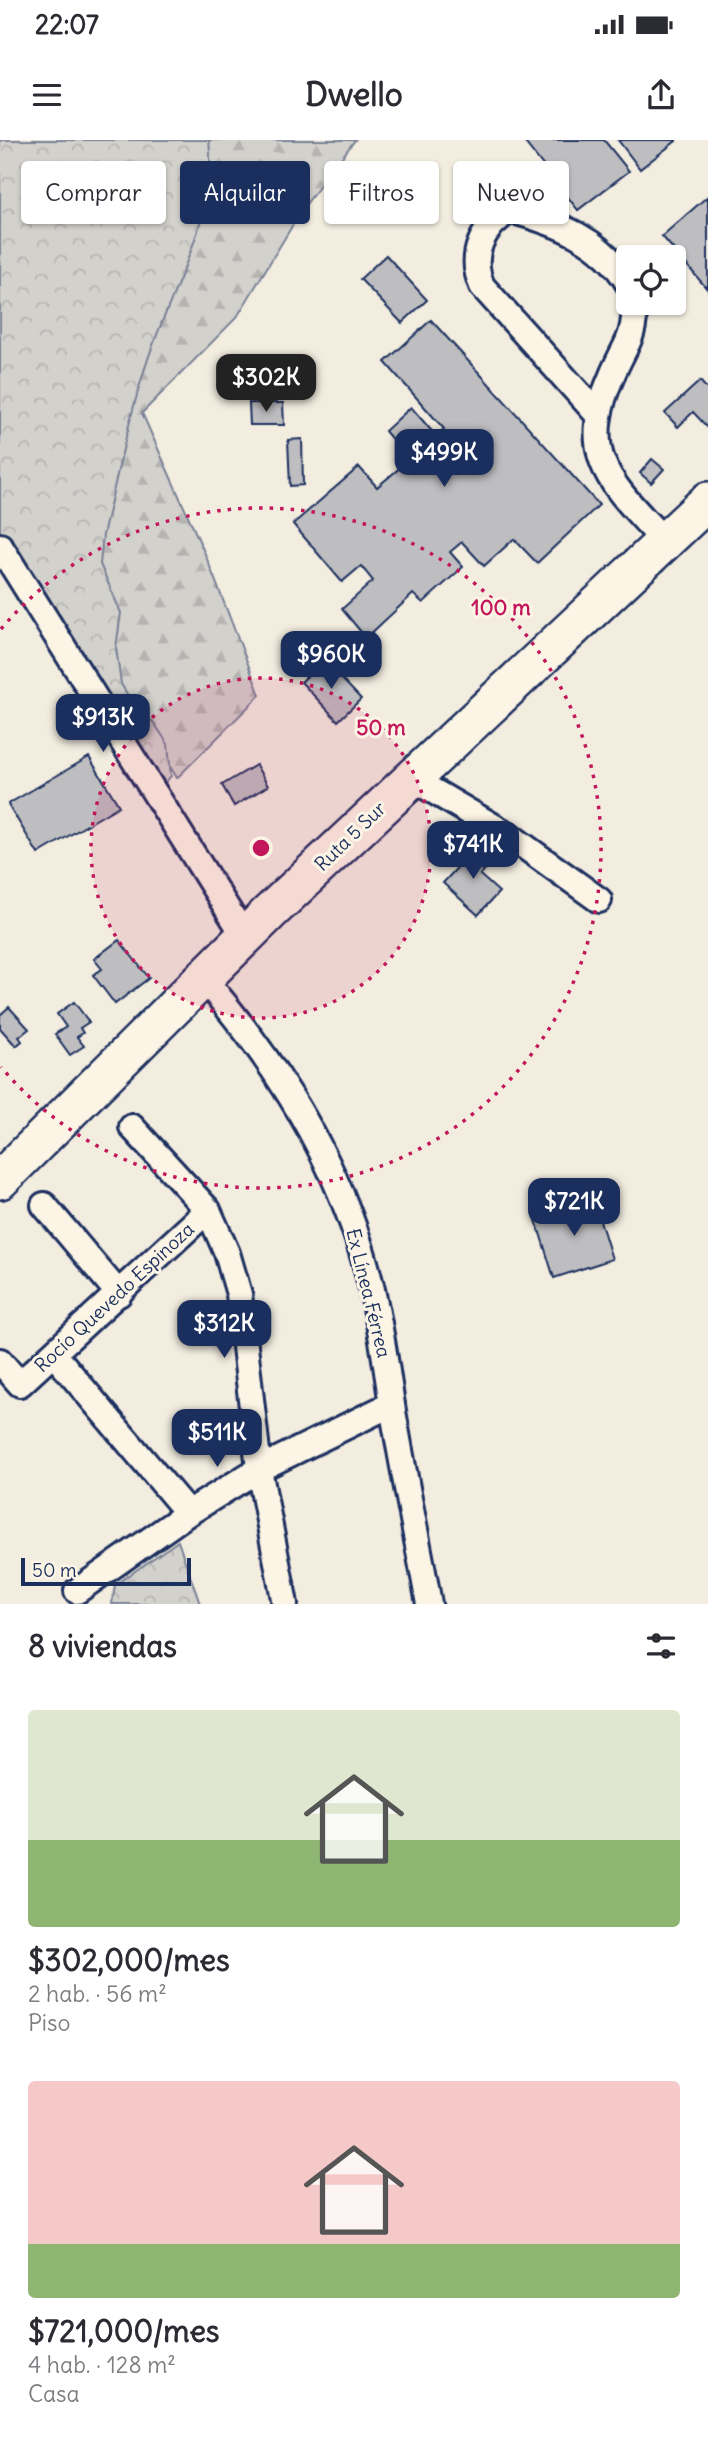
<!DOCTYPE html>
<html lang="es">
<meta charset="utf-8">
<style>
:root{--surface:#fff;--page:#f7f7f7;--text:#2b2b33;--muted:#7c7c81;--accent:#1b2f5e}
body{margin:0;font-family:Delius,sans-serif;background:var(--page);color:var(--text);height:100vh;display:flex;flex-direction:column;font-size:26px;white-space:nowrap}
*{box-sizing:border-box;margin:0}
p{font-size:23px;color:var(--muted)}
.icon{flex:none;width:38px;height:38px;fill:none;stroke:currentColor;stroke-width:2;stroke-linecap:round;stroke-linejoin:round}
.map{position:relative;height:1464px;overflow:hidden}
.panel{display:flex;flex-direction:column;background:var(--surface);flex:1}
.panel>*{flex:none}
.hud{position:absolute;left:21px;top:21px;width:667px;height:63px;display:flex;gap:14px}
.fabs{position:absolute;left:616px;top:105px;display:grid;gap:14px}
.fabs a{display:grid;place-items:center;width:70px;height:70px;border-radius:7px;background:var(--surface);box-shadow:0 2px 5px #0004;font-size:35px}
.scale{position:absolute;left:21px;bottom:18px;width:170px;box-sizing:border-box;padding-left:7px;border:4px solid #1b2f5e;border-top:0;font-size:19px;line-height:24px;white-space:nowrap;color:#1b2f5e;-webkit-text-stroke:5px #fcf5e5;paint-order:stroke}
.price{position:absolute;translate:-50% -60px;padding:0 16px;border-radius:14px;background:var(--accent);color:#fff;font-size:23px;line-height:46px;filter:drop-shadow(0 2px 4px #0008)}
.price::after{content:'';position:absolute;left:50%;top:42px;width:21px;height:16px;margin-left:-10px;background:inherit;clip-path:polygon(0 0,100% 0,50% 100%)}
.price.current{background:#222;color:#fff}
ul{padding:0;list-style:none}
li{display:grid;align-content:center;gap:14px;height:371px;padding:0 28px}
li span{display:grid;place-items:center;height:217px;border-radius:7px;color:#555}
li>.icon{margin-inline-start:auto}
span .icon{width:126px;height:126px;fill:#fffc;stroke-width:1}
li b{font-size:30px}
h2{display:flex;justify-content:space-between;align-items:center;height:84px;padding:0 28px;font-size:30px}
.chip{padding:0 24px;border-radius:7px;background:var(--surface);box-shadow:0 2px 5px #0004;font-size:24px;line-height:63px}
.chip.current{background:var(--accent);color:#fff}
.status{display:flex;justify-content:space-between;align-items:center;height:49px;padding:0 35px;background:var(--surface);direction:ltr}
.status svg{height:19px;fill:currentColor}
header{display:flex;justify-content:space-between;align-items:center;height:91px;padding:0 28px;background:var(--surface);font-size:32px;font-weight:800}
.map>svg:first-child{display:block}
</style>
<div class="status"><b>22:07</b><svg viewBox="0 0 49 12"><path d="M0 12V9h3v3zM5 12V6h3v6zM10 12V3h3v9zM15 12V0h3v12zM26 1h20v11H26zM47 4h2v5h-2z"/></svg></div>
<header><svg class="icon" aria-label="menu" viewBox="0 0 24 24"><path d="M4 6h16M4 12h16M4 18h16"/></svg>Dwello<svg class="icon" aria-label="share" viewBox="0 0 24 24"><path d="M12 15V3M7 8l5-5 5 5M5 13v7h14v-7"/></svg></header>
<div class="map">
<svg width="708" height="1464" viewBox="0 0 708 1464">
<defs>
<pattern id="forest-firs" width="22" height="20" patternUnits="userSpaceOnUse" patternTransform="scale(1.75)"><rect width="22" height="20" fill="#d3d1cc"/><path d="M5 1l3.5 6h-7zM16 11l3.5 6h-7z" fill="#b5b4b2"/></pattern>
<pattern id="park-crowns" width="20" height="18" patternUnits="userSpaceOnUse" patternTransform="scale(1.75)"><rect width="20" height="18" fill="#d3d1cc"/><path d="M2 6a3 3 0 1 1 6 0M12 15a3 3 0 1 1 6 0" fill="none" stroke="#b5b4b2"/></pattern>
</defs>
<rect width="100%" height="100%" fill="#f3ede0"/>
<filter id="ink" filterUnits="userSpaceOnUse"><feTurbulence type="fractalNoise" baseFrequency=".0143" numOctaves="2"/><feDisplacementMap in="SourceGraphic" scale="14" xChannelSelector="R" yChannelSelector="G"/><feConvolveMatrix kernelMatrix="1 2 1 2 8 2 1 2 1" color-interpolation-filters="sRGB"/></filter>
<g filter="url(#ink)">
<path fill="url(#forest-firs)" stroke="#778095" stroke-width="2" d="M187 0H355L303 68 237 177 142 273 205 414 260 555 177 638 3 348Z"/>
<path fill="url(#park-crowns)" stroke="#778095" stroke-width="2" d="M0 0H209C218 76 171 150 148 219 129 276 117 337 103 395L100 424 121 473 116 508 121 544 131 561 154 583 168 604 171 636 165 643 155 647 0 393Z
M178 1401 200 1464H112L115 1445Z"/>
<path fill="#bebec0" stroke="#1b2f5e" stroke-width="2" d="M523 0H604L629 31 578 70Z
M618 0H676V1L640 29Z
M708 56V150L662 96Z
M386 115 427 160 402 183 360 139Z
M431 180 599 365 537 423 514 399 484 426 462 402 450 412 463 427 423 463 413 454 366 498 342 469 373 441 361 426 342 442 293 384 359 327 377 347 409 320 385 291 411 267 436 296 444 289 385 222Z
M700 241 708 250V288L693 272 678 287 665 273Z
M249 263H283L284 285H250Z
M302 299 303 345 290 346 288 300Z
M652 319 664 329 651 343 640 333Z
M324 520 361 559 338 581 301 542Z
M89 617 119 666 38 714 8 664Z
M256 625 268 646 234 666 222 645Z
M478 705 494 719 480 735 499 752 478 775 443 743Z
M119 800 149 838 115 864 93 835 102 829 94 819Z
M74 862 89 882 80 888 83 893 77 897 84 906 70 915 55 894 66 887 57 874Z
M9 867 29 889 19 897 22 901 16 906 0 888V875Z
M593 1058 612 1119 554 1138 535 1077Z"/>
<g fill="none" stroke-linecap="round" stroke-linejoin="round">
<g stroke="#1b2f5e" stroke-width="30">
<path id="minor" d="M635 163C634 200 627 201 613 233 576 316 610 342 664 401
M598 275 482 146C468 114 483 87 510 70 557 83 602 99 628 143
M0 406 245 797
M411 638 510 696 599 760
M204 839C268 914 321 994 354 1088 375 1146 383 1204 392 1265 403 1331 417 1398 429 1464
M132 987 208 1070 227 1113 239 1154 259 1329 285 1464
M44 1065 119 1154
M54 1214 188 1373
M0 1221 20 1244 208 1070
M77 1451 188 1373 259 1329 392 1264"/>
</g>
<g stroke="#1b2f5e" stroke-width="42">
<path id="highway" d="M0 1040 269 773 708 361"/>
</g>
<use href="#minor" stroke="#fcf5e5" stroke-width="24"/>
<use href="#highway" stroke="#fcf5e5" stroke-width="37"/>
</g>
</g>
<circle cx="261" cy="708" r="170" fill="#c2185b" fill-opacity=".12"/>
<g fill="none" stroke="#c2185b" stroke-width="3.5" stroke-dasharray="3.5 7">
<circle cx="261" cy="708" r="170"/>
<path d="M1 489A340 340 0 1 1 1 927"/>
</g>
<g text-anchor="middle" stroke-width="6" stroke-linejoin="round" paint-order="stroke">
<g font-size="19" fill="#1b2f5e" stroke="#fcf5e5">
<text transform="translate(350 696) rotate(-44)" y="7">Ruta 5 Sur</text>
<text transform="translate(369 1153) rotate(76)" y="7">Ex Línea Férrea</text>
<text transform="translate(114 1157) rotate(-43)" y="7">Rocío Quevedo Espinoza</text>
</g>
</g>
<circle cx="261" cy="708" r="10" fill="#c2185b" stroke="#fcf5e5" stroke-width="3.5"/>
<g font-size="21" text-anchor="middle" font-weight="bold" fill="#c2185b" stroke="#fcf5e5" stroke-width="6" stroke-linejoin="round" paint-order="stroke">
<text x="501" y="475">100 m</text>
<text x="381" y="595">50 m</text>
</g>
</svg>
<div class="fabs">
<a><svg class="icon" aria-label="locate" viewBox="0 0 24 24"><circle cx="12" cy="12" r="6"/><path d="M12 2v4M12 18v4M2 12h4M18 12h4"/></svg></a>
</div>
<div class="scale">50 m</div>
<b class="price current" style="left:266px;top:274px">$302K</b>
<b class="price" style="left:444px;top:349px">$499K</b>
<b class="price" style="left:331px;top:551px">$960K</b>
<b class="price" style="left:103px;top:614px">$913K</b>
<b class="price" style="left:473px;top:741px">$741K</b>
<b class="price" style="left:574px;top:1098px">$721K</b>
<b class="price" style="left:224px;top:1220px">$312K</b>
<b class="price" style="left:217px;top:1329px">$511K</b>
<div class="hud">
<a class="chip">Comprar</a>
<a class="chip current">Alquilar</a>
<a class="chip">Filtros</a>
<a class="chip">Nuevo</a>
</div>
</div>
<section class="panel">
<h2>8 viviendas<svg class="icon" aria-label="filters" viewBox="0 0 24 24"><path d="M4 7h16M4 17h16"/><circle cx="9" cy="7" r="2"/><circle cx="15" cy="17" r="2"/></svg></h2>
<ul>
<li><span style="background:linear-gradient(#dfe7d0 60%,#8fb573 0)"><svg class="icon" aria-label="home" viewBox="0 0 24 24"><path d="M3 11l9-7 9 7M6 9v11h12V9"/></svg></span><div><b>$302,000/mes</b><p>2 hab. · 56 m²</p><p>Piso</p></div></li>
<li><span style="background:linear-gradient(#f6c9c9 75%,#8fb573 0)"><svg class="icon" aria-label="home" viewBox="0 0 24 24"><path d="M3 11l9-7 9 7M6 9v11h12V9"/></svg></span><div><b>$721,000/mes</b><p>4 hab. · 128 m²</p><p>Casa</p></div></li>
</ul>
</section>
